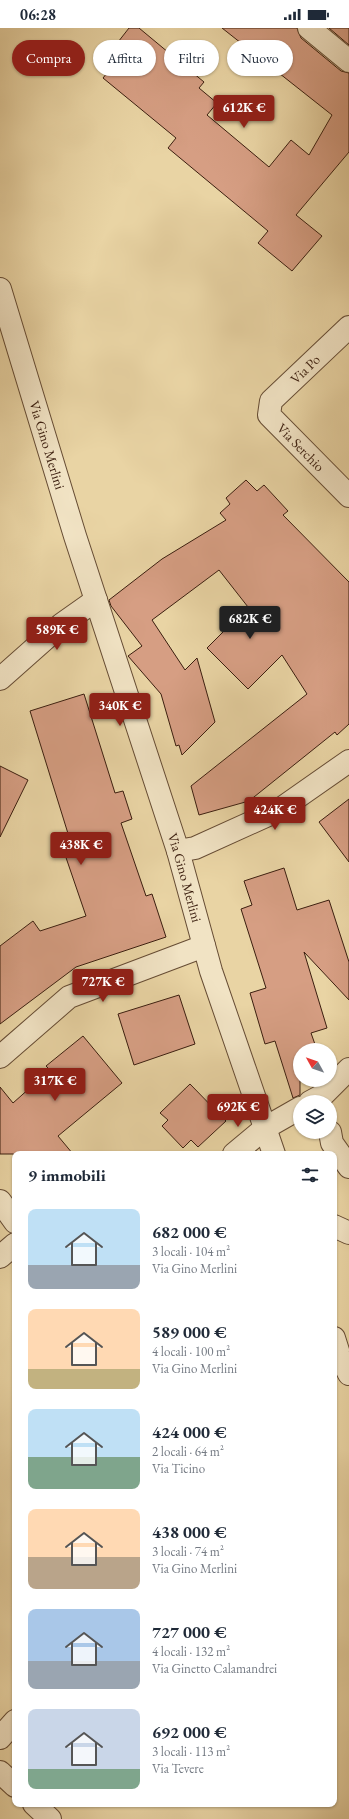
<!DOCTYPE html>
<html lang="it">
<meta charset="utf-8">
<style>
:root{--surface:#fff;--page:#f2f2f3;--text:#1f2937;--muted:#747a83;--accent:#8f2418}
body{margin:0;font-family:"EB Garamond",serif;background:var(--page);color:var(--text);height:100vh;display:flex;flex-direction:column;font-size:15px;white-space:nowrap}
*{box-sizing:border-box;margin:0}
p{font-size:13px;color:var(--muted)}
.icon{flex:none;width:22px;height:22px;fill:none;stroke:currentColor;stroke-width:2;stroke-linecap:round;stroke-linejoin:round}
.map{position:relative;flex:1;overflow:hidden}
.sheet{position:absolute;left:12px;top:1123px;width:325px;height:656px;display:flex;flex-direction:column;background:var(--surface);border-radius:8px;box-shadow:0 1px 3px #0004}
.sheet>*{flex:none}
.top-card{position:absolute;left:12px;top:12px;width:325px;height:36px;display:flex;gap:8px}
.needle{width:26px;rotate:310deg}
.buttons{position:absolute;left:293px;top:1015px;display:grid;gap:8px}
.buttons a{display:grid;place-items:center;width:44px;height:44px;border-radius:50%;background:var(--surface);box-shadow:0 1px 3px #0004;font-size:20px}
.price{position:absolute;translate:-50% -34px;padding:0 9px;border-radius:4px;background:var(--accent);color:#fff;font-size:13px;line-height:26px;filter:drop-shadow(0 1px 2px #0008)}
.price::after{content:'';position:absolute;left:50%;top:24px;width:12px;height:9px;margin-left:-6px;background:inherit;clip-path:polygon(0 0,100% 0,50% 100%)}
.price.current{background:#222;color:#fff}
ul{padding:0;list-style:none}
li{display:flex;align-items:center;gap:12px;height:100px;padding:0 16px}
li span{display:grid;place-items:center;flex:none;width:112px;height:80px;border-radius:8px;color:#555}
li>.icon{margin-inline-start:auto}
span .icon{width:48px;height:48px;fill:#fffc;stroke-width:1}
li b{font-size:17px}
h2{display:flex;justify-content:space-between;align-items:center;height:48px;padding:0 16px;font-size:17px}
.pill{padding:0 14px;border-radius:18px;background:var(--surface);box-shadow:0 1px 3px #0004;font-size:14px;line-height:36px}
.pill.current{background:var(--accent);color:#fff}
.status{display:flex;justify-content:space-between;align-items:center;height:28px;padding:0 20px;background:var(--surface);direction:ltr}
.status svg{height:11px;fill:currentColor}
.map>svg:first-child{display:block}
</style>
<div class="status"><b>06:28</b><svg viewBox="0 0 49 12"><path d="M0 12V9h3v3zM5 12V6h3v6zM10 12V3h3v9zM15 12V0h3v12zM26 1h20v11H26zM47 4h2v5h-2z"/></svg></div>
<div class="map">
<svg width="349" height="1791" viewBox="0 0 349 1791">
<rect width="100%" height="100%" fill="#e9d4a4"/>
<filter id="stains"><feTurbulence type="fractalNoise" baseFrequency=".005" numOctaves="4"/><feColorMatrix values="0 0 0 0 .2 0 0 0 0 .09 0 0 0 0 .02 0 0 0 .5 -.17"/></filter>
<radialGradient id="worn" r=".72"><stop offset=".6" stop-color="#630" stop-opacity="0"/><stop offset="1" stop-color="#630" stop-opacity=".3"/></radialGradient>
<path fill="#d69e83" stroke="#3b1e0f" d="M129 0H139L204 54 199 60 217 75 207 87 269 139 291 112 309 127 332 87 222 0H297L301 10 341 43 349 45V124L296 187 322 208 292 243 258 215 268 203 168 120 176 110 103 50 119 30 111 23Z
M329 0H349V17Z
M246 452 257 463 264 457 288 483 283 487 349 554V696L337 707 335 704 249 773 199 787 191 758 307 666 282 627 248 661 207 620 248 579 219 542 152 592 185 642 197 630 215 694 182 727 179 717 176 718 161 666 128 628 142 618 111 578 109 572 162 531 226 492 220 485 230 476 226 470Z
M84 666 115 765 123 763 132 791 121 795 146 868 152 866 166 909 76 939 0 996V918L33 893 40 903 86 888 61 815 70 812 30 683Z
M0 738 28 752 0 809Z
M349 771V834L319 794Z
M284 840 297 882 329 872 349 934V972L304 924 327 1000 311 1005 317 1022H300V1067L293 1070 275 1013 265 1016 250 965 266 960 241 881 252 877 244 853Z
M179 967 195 1016 134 1037 118 986Z
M83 1008 122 1055 58 1108 73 1126H0V1059L13 1075 50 1042 46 1038Z
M190 1056 226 1093 198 1119 191 1112 183 1120 162 1098 168 1092 160 1085Z"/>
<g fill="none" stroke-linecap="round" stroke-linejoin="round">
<g stroke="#664c34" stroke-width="24">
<g id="minor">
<path d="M309 0 349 33"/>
<path id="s1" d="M0 261 75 508 178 823 211 943 274 1126"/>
<path id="s2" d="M349 299 271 373 269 387 349 468"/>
<path d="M0 651 62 596 96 572"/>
<path d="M178 823 195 820 279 782 349 733"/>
<path d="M0 1029 69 969 204 918"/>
<path d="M310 1074 323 1067 349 1041"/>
<path d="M330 1104 332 1115 349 1139"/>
<path d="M234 1126 265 1100 300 1080"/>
<path d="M0 1173 15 1194"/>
<path d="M334 1198 349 1205"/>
<path d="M0 1229 15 1216"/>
<path d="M334 1310 339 1326 349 1346"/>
<path d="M0 1710 15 1693"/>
<path d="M0 1744 15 1758"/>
<path d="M34 1776 50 1791"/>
</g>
</g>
<use href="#minor" stroke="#f1e3c4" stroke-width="22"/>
</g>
<g text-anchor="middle" stroke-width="3.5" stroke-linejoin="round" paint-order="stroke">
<g font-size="14" fill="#3b1e0f" stroke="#f1e3c4">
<text transform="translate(305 341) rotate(-44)" y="5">Via Po</text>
<text dy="5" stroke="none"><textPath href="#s1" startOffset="163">Via Gino Merlini</textPath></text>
<text dy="5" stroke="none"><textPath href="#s2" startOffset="167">Via Serchio</textPath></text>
<text dy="5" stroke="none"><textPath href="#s1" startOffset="617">Via Gino Merlini</textPath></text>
</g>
</g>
<rect width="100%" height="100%" filter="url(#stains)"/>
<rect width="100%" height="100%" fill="url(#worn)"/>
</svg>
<div class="buttons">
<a><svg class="needle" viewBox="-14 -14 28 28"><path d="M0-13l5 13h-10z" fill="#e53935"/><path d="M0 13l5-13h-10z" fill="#747a83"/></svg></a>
<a><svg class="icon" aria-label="layers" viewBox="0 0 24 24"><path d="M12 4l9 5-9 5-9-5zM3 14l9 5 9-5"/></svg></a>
</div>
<b class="price" style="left:244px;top:101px">612K €</b>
<b class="price current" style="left:250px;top:612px">682K €</b>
<b class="price" style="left:57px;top:623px">589K €</b>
<b class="price" style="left:120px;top:699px">340K €</b>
<b class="price" style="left:275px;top:803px">424K €</b>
<b class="price" style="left:81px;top:838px">438K €</b>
<b class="price" style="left:103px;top:975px">727K €</b>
<b class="price" style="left:55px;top:1074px">317K €</b>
<b class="price" style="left:238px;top:1100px">692K €</b>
<div class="top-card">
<a class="pill current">Compra</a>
<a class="pill">Affitta</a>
<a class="pill">Filtri</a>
<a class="pill">Nuovo</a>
</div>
<section class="sheet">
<h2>9 immobili<svg class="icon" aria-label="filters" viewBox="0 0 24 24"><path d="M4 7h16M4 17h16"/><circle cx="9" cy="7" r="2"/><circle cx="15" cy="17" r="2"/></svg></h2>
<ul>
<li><span style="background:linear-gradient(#bfe0f5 70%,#9aa5b1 0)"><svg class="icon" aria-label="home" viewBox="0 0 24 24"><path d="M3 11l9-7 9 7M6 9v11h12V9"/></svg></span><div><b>682 000 €</b><p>3 locali · 104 m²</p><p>Via Gino Merlini</p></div></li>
<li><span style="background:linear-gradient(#ffd9b3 75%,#c2b280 0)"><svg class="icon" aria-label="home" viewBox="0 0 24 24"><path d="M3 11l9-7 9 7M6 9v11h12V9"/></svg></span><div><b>589 000 €</b><p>4 locali · 100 m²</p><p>Via Gino Merlini</p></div></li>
<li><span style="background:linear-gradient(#bfe0f5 60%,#7fa58c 0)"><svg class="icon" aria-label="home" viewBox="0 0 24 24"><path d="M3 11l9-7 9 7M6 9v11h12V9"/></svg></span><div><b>424 000 €</b><p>2 locali · 64 m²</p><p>Via Ticino</p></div></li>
<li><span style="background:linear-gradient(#ffd9b3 60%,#b9a48a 0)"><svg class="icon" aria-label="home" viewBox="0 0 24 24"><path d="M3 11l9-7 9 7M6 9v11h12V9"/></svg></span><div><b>438 000 €</b><p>3 locali · 74 m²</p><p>Via Gino Merlini</p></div></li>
<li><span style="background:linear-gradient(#a9c7e8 65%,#9aa5b1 0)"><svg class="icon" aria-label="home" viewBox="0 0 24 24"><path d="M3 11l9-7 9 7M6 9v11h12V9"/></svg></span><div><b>727 000 €</b><p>4 locali · 132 m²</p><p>Via Ginetto Calamandrei</p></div></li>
<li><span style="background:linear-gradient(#c9d6e8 75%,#7fa58c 0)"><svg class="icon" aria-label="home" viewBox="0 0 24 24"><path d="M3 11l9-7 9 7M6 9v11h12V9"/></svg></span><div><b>692 000 €</b><p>3 locali · 113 m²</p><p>Via Tevere</p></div></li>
</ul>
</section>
</div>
